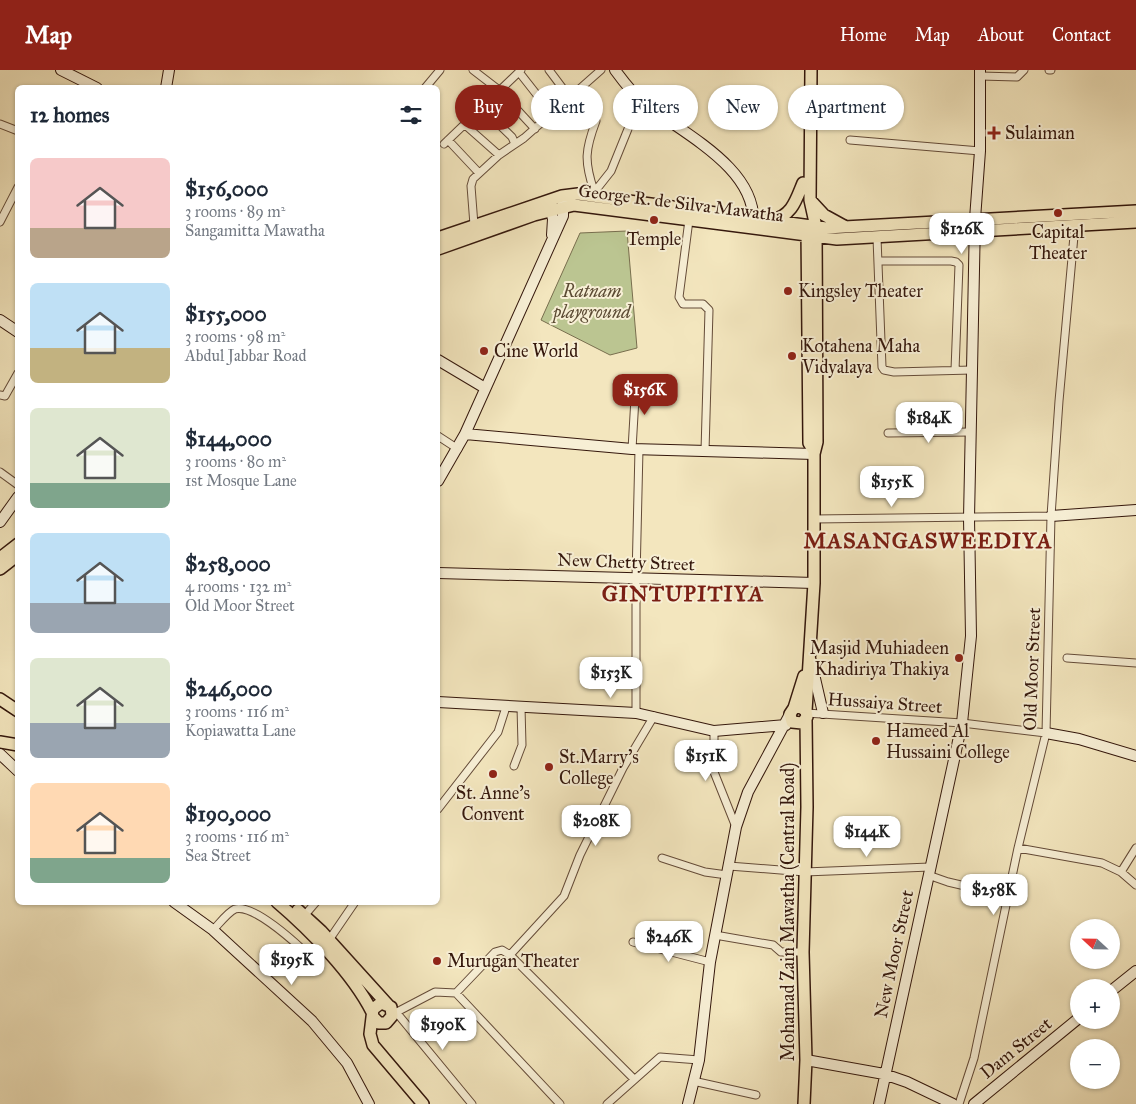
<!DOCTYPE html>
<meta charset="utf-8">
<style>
:root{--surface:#fff;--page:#f2f2f3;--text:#1f2937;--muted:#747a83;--accent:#8f2418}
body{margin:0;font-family:"IM FELL Great Primer",serif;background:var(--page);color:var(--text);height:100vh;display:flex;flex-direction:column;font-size:19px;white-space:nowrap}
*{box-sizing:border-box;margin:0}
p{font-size:16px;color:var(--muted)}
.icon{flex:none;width:28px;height:28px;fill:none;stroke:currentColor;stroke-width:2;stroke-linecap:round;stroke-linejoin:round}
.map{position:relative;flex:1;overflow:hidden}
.details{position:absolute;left:15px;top:15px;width:425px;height:820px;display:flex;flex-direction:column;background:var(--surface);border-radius:8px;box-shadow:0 1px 4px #0004}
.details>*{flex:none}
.guide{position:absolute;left:455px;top:15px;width:475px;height:45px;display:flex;gap:10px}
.needle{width:32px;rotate:292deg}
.tools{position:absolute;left:1070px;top:849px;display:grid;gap:10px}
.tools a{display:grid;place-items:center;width:50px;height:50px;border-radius:50%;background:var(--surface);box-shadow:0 1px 4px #0004;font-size:25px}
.price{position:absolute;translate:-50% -42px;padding:0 11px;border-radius:10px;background:#fff;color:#222;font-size:16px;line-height:32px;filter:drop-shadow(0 1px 2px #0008)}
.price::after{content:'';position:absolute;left:50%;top:30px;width:15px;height:11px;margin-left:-8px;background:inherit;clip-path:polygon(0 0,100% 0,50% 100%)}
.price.current{background:var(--accent);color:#fff}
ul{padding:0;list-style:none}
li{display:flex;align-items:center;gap:15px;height:125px;padding:0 15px}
li span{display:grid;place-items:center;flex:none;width:140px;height:100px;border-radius:8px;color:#555}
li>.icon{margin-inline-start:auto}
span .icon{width:60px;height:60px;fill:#fffc;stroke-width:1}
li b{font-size:21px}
h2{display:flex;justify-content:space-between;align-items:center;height:60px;padding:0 15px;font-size:21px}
.pill{padding:0 18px;border-radius:22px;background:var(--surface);box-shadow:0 1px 4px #0004;font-size:18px;line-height:45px}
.pill.current{background:var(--accent);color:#fff}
header{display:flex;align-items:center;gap:30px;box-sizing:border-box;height:70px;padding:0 25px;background:var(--accent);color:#fff}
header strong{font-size:24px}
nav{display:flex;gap:28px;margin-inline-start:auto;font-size:18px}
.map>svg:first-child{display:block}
</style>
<header>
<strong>Map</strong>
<nav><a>Home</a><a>Map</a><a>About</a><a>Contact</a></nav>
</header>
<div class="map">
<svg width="1136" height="1034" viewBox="0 0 1136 1034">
<rect width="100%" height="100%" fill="#f3e6be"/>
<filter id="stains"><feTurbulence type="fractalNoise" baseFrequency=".004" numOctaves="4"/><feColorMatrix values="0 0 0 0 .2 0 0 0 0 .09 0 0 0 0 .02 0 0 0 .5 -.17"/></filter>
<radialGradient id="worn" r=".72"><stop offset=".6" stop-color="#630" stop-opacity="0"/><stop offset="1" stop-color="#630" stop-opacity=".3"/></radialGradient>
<path fill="#bbc591" stroke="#786e4e" d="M627 161 637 278 610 285 541 250 580 163Z"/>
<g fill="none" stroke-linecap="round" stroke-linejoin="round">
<g stroke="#644b38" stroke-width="9">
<path id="street" d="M473 0 499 20 535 59
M549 0 570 28
M1049 0H1051
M519 2 552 44
M980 6 1017 7 1024 0
M425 18 440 0
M481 37 512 67 515 74
M0 54 18 61
M464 54 499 85
M448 70 479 103
M850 70 980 81
M444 74 521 0
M594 121C584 91 585 80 596 51
M592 125 611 101 628 59
M689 150 679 227 683 234H703L709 240 705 381
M0 152 18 117
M474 155 471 116 473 109 499 85 524 68 601 0
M877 168 882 297 884 300 894 302 972 300
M878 191H951L956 192 959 195 955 300
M0 325 5 326 18 303
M888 363 971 362
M438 366 458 379
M632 379 636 311
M0 402 18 415
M814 449 1051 446
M1067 588 1136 593
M636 643V508L639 379
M806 643 962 653 1046 663
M714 661V702L736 757
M514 696 522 675 521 637
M438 739 498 662 506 637
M1018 778 1102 793 1121 802 1136 815
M662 788 705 802 727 805
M729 796 805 802 930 797
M1121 802 1136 778
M928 805 948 812 1008 826
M304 846 316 832
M213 860C219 854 228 842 235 839 252 834 290 868 302 879
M715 865 773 875 781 882H803
M329 870 355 832
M633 872 710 892
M510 885 564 826 580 785 623 698 654 646
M456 923 495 882 502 880 510 885 634 1009
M396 942 472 1034
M393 944 435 922 456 923 560 1034
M693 1011 756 1025
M607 1034 660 987 699 990
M959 1034 974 988 1018 778 1046 663 1051 446 1059 331 1075 155"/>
</g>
<g stroke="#34170c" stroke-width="12">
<path id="secondary" d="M61 0 97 18
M615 0C623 11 632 23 643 32 681 63 759 98 753 156
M166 18 169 0
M549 133 553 149 552 165
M0 250 18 262
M438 290 485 318
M465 364 632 379 814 384
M438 411 465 364 563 146V131
M1051 446 1136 440
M0 452 18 427
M438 503 814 513
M811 591 823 643
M438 632 636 643 714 661 786 655
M1046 663 1079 669 1136 686
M0 684 18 701
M174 832 213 860 312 951 347 993 369 1034
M1111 921 1136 901
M806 990 884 1004 907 1012 953 1034
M688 1034 699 990 710 892 736 757 748 722 790 644
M879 1034 962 653 971 566 969 448 972 300 975 149 980 81V0
M974 1034 1079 948"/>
</g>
<g stroke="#34170c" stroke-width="14">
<path id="primary" d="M811 131 824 145 844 156
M772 150C792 146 796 130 803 113
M807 159 809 373 814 381
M438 168 562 126 578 124 826 158 1136 141
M438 179 534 145 574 135 837 169 1136 152
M0 488 18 474
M0 499 18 485
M0 629 18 641
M794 638 800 637 806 641 807 647 802 653 792 652 790 644 794 638 804 606
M806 641 814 513V384L817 372 816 157 810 130 811 0
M0 672 18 675
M277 832C310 860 353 904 372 942
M298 840 321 861 388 935
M373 947 379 953H386L392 946 391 937 381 933 373 939 370 964 373 975 423 1034
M804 1034 806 990 803 882 807 737 806 649"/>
</g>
<use href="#street" stroke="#f7efd5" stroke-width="7"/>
<use href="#secondary" stroke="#f7efd5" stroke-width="10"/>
<use href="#primary" stroke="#f3e6be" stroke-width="11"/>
</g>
<g fill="#8f2418" stroke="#f7efd5" stroke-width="2">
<path d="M991.5 55.5h5v5h5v5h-5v5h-5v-5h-5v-5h5z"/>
<circle cx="1058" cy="143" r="5"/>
<circle cx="654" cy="150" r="5"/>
<circle cx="788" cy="221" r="5"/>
<circle cx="484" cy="281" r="5"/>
<circle cx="792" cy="286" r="5"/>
<circle cx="959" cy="588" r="5"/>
<circle cx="876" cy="671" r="5"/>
<circle cx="549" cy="697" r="5"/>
<circle cx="493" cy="704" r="5"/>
<circle cx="437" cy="891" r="5"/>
</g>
<g text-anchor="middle" stroke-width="4" stroke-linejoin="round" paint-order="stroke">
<g font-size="18" fill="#34170c" stroke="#f7efd5" text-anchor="start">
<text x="1005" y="69">Sulaiman</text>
<text x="1058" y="168" text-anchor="middle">Capital<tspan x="1058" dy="21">Theater</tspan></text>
<text x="654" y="175" text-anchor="middle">Temple</text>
<text x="798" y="227">Kingsley Theater</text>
<text x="802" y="282">Kotahena Maha<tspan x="802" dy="21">Vidyalaya</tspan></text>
<text x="494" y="287">Cine World</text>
<text x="949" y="584" text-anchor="end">Masjid Muhiadeen<tspan x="949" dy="21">Khadiriya Thakiya</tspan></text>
<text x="886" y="667">Hameed Al<tspan x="886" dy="21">Hussaini College</tspan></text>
<text x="559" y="693">St.Marry's<tspan x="559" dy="21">College</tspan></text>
<text x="493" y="729" text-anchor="middle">St. Anne's<tspan x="493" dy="21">Convent</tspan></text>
<text x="447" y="897">Murugan Theater</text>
</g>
<g font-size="18" fill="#34170c" stroke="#f7efd5">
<text transform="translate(681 133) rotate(7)" y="6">George R. de Silva Mawatha</text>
<text transform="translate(626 492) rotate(2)" y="6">New Chetty Street</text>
<text transform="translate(1032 599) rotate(-88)" y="6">Old Moor Street</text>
<text transform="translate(885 633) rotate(4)" y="6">Hussaiya Street</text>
<text transform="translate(788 842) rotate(-90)" y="6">Mohamad Zain Mawatha (Central Road)</text>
<text transform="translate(894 884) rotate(-78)" y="6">New Moor Street</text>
<text transform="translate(1016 978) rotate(-39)" y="6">Dam Street</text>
</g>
<g font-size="18" font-style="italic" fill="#5c4b34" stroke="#f7efd5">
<text x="592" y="227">Ratnam<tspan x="592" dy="21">playground</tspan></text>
</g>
<g font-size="22" font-weight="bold" letter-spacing="1" fill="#7a1f14" stroke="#f7efd5">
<text x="928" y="478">MASANGASWEEDIYA</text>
<text x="683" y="531">GINTUPITIYA</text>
</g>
</g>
<rect width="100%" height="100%" filter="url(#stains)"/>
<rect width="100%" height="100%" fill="url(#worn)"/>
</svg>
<div class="tools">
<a><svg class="needle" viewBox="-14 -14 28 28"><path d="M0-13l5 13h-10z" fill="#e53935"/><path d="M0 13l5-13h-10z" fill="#747a83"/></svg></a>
<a>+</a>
<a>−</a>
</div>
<b class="price" style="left:962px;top:185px">$126K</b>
<b class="price current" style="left:645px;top:346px">$156K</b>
<b class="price" style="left:929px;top:374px">$184K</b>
<b class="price" style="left:892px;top:438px">$155K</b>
<b class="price" style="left:611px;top:629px">$153K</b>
<b class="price" style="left:706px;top:712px">$151K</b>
<b class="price" style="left:596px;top:777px">$208K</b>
<b class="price" style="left:867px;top:788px">$144K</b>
<b class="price" style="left:994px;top:846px">$258K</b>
<b class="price" style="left:669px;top:893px">$246K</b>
<b class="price" style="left:292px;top:916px">$195K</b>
<b class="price" style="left:443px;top:981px">$190K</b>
<div class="guide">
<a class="pill current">Buy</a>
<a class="pill">Rent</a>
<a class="pill">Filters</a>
<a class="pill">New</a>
<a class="pill">Apartment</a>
</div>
<section class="details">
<h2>12 homes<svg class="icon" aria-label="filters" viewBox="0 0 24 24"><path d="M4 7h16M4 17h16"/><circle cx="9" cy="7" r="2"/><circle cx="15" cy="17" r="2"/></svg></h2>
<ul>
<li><span style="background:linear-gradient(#f6c9c9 70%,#b9a48a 0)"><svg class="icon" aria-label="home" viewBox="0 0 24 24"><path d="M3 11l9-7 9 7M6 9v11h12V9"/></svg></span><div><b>$156,000</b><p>3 rooms · 89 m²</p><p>Sangamitta Mawatha</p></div></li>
<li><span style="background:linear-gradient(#bfe0f5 65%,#c2b280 0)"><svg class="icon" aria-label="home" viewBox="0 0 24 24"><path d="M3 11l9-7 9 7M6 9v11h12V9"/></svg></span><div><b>$155,000</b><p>3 rooms · 98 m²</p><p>Abdul Jabbar Road</p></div></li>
<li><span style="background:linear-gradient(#dfe7d0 75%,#7fa58c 0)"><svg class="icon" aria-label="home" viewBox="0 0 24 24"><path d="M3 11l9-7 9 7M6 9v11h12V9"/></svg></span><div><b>$144,000</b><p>3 rooms · 80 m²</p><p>1st Mosque Lane</p></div></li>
<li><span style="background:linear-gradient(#bfe0f5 70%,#9aa5b1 0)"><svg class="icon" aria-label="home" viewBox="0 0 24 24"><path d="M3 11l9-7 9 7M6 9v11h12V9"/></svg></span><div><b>$258,000</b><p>4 rooms · 132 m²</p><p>Old Moor Street</p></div></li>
<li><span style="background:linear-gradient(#dfe7d0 65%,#9aa5b1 0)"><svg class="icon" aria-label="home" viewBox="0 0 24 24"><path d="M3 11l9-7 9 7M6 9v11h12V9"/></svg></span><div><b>$246,000</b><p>3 rooms · 116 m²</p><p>Kopiawatta Lane</p></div></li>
<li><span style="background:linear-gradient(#ffd9b3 75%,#7fa58c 0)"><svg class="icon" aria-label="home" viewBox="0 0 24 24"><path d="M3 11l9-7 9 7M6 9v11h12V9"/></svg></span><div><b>$190,000</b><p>3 rooms · 116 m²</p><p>Sea Street</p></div></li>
</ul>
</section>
</div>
